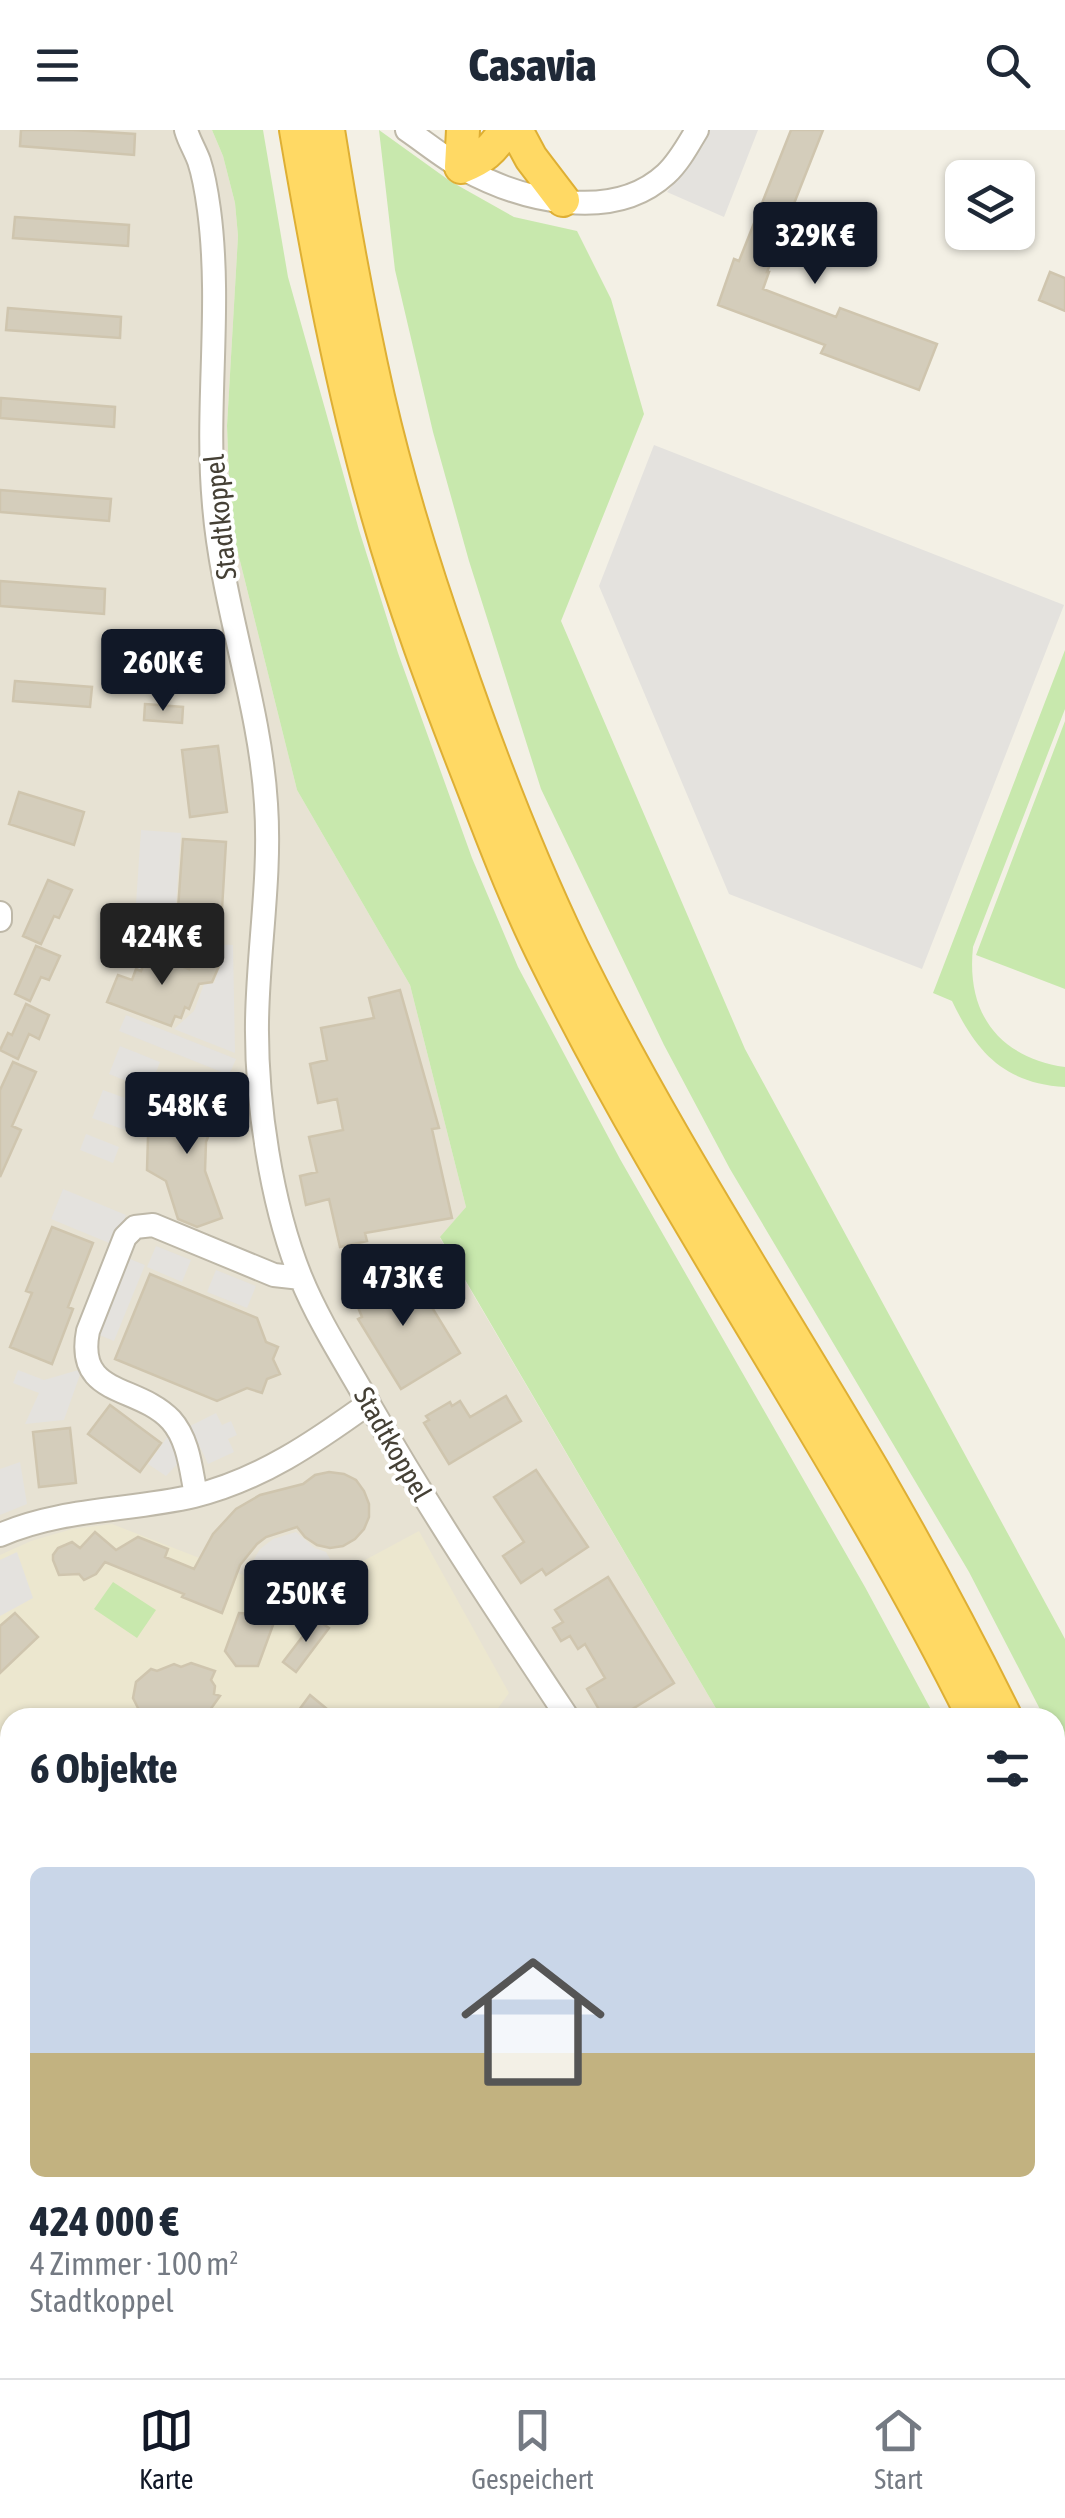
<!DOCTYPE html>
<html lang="de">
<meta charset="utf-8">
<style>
:root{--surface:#fff;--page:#f6f6f7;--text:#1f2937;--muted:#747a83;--line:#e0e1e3;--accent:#111827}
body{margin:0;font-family:"Asap Condensed",sans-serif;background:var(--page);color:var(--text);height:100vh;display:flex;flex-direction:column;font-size:38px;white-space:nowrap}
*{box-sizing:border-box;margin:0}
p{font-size:32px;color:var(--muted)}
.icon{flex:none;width:55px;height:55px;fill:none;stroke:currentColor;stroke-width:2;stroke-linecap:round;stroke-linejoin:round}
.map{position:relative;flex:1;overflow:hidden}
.drawer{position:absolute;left:0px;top:1578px;width:1065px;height:672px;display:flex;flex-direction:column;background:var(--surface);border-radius:30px 30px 0 0;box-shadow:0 2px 8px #0004}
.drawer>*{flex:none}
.fabs{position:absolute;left:945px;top:30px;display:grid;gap:20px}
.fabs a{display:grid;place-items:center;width:90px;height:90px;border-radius:15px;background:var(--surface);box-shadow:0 2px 8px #0004;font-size:50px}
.price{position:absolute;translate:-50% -85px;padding:0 22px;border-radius:10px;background:var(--accent);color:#fff;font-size:32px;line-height:65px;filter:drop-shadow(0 2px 5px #0008)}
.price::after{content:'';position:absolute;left:50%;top:60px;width:30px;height:22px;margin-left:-15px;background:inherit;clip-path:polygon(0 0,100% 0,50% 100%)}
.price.selected{background:#222;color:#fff}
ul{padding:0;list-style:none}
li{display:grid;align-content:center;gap:20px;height:530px;padding:0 30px}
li+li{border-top:2px solid var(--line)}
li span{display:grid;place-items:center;height:310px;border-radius:15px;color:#555}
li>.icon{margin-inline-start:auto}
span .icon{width:180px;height:180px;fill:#fffc;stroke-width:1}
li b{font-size:42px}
h2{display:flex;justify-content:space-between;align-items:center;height:120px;padding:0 30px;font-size:42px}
header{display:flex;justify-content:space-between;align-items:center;height:130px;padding:0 30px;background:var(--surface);font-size:45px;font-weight:800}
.menu{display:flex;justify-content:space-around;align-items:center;height:140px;border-top:2px solid var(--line);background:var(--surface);font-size:28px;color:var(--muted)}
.menu a{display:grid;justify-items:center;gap:5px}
.menu .selected{color:var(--accent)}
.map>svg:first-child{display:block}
</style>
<header><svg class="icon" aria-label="menu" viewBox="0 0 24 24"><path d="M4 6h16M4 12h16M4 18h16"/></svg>Casavia<svg class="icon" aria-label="search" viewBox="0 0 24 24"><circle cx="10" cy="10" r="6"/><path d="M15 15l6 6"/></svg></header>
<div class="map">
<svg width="1065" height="2248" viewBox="0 0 1065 2248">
<rect width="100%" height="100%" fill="#f3f0e5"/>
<path fill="#e7e2d3" d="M0 0H212L223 26 235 73 238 106 227 296 230 373 236 415 297 660 410 855 466 1077 440 1108 721 1587 10 1588V2061L0 2052Z
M0 2117 10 2126V2240H141L151 2248H0Z
M215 2240H1020L1021 2248H224Z"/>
<path fill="#ece7cf" d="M112 1394 256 1450 272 1480 419 1401 509 1563 491 1588H10V1701L0 1693V1425L31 1411 72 1399Z"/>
<path fill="#c8e8ad" d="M212 0H263L288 147 359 400 398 523 472 728 518 837 620 1029 865 1457 935 1587H721L440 1107 466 1077 410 855 297 660 236 415 230 373 227 296 238 106 235 73 223 26Z
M379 0 450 51 514 87 577 101 611 169 644 284 561 491 745 919 1065 1509V1629L1055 1609V1588L1044 1587 969 1442 730 1039 664 915 541 659 469 431 433 302 395 140Z
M1065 520V579L973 817C966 884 999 927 1065 937V957C1004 953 977 923 952 871L933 863Z
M1065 591V859L976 825Z
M113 1452 156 1480 137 1508 94 1479Z
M1055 1864 1065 1889V2248H1021L1020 2240H1055Z"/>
<path fill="#e4e2de" d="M710 0H758L724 87 667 62 703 16Z
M654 315 1064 475 922 839 729 764 599 456Z
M141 700 181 703 174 804 134 803Z
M135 812 233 815 235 923 174 899 194 881 204 854 214 853 220 835 192 825 187 837 147 822 140 839 125 833Z
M126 885 236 929 229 945 119 901Z
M120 916 160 932 149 960 109 944Z
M103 960 144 975 133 1003 92 988Z
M86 1004 119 1017 113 1033 80 1020Z
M63 1059 126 1085 114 1115 51 1089Z
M156 1116 191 1130 182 1152 147 1137Z
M130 1129 145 1135 114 1211 99 1205Z
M216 1140 256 1156 247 1178 207 1162Z
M82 1239 64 1290 25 1294 39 1263 13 1253 18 1240 44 1250Z
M216 1283 222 1295 231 1291 237 1305 228 1309 234 1322 208 1334 190 1296Z
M168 1306 177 1313 181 1330 166 1346 148 1334Z
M20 1332 27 1374 0 1385V1339Z
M296 1402 315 1418 326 1422 341 1449 273 1483 249 1438 260 1419 273 1409Z
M17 1422 33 1468 0 1486V1430Z
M880 2240H978L980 2248H876Z"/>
<path fill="#d4cdbb" stroke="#cfc5ae" stroke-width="2.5" d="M21 0H74L135 4 134 25 20 16Z
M791 0H823L767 142H769L763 159 836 187 840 178 937 214 919 260 821 223 825 215 718 175 734 129 739 131Z
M15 87 129 95 128 116 13 108Z
M1050 142 1065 148V181L1039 170Z
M8 178 121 187 120 208 6 200Z
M1 268 115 277 114 297 0 288Z
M0 360 111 369 109 391 0 382Z
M0 451 105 459 104 484 0 476Z
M15 551 92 557 90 577 13 571Z
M145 574 183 577 182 593 144 590Z
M218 616 227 682 190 687 182 620Z
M19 662 84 682 74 715 9 694Z
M183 709 226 712 221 796 177 793Z
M48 750 72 760 59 788 54 786 41 814 23 806Z
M36 816 60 826 49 850 41 847 30 871 15 864Z
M148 823 189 839 193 826 219 836 212 852 199 854 189 879 185 877 181 888 175 886 171 896 107 872 118 845 132 850 136 839 141 841Z
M400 860 439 998 432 999 452 1088 365 1103 367 1111 340 1117 329 1069 306 1075 300 1046 317 1042 309 1007 343 1000 337 969 318 973 310 934 327 930 321 898 374 888 369 868Z
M26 874 49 885 39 909 29 904 18 929 0 920 8 903 12 905Z
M13 932 36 942 12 996 21 1000 0 1047V960Z
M186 954 223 970 206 1012 205 1041 222 1088 197 1097 178 1089 166 1051 147 1040 148 1007 168 997Z
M52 1097 93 1113 68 1177 73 1179 52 1234 10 1217 32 1163 26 1161Z
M389 1143 398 1165 417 1153 460 1223 401 1259 358 1189 362 1187 350 1158Z
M150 1144 257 1188 266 1212 278 1217 273 1229 280 1244 267 1249 262 1263 247 1258 217 1271 115 1229Z
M506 1266 521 1291 449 1334 424 1293 429 1290 426 1286 450 1272 452 1276 460 1271 470 1287Z
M110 1275 161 1313 140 1342 88 1304Z
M70 1298 76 1353 39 1357 33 1302Z
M536 1340 588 1417 546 1445 542 1439 521 1453 503 1426 524 1412 494 1367Z
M329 1342 344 1344 356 1350 364 1361 369 1374V1387L364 1399 355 1409 343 1416 330 1418 317 1415 305 1407 297 1397 266 1407 257 1414 240 1435 222 1483 182 1467 184 1464 105 1432 96 1444 84 1450 79 1444 59 1445 53 1430V1425L58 1418 72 1412 80 1418 95 1402 116 1420 138 1407 168 1419 165 1427 194 1439 213 1404 236 1379 260 1365 303 1354 315 1345Z
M608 1447 674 1553 618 1588H604L587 1559 605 1548 585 1514 578 1519 570 1506 561 1511 553 1498 563 1492 555 1480Z
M15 1483 38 1507 0 1543V1496Z
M239 1483 256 1484 273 1495 258 1536H236L225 1521Z
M316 1489 329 1498 296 1542 283 1532Z
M191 1533 215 1541 211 1550 215 1556 214 1564 220 1566 210 1580 191 1588H143L133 1568 136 1552 151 1539 157 1541 174 1534 181 1537Z
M310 1565 338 1588H293Z"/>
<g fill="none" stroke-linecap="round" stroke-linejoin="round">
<g stroke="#beb8a8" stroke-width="26">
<path id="minor" d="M186 0C189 11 195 20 199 31 204 46 207 65 209 80 222 178 205 277 214 375 222 476 260 573 266 674 271 747 258 819 257 892 256 972 271 1074 301 1148 319 1192 346 1233 369 1274 431 1382 499 1484 568 1588
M407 0C426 13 444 28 464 39 521 70 612 94 666 44 679 32 688 15 697 0
M0 783V790
M196 1365C191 1341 189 1310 171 1290 137 1254 75 1267 88 1201L125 1107 135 1097 153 1095 274 1145 301 1148
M0 1405C62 1378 129 1381 194 1366 260 1350 315 1312 369 1273
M0 2148 10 2137
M581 2240 588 2248
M840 2248 842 2240"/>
</g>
<g stroke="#e4c962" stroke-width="31">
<path id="major" d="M0 2080 10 2089
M182 2240 191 2248"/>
</g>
<g stroke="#deaf34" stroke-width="36">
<path id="highway" d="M296 0C318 129 342 258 378 385 403 474 436 562 470 649 494 711 518 775 548 834 676 1093 846 1329 974 1588
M328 0C342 89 358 178 378 267 398 354 425 441 455 526 489 625 527 724 572 818 662 1002 775 1173 878 1349 923 1427 966 1507 1006 1588
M463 0 461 37C482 29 493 20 505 0
M516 0 531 28 563 70
M1055 1768 1065 1794"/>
</g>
<use href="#minor" stroke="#fff" stroke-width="22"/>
<use href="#major" stroke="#ffe992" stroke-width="28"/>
<use href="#highway" stroke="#ffd964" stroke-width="32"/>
<g stroke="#beb8a8" stroke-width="26" stroke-linecap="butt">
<path id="minor-bridge" d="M1055 1699 1065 1695"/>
</g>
<use href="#minor-bridge" stroke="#fff" stroke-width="22"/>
</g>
<g text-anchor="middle" stroke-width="8" stroke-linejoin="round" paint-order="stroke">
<g font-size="28" fill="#454035" stroke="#fff">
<text transform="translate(220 387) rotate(-96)" y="10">Stadtkoppel</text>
<text transform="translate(393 1314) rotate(60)" y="10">Stadtkoppel</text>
</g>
</g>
</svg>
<div class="fabs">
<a><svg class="icon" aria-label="layers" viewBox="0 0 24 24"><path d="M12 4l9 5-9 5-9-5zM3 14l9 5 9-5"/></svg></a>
</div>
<b class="price" style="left:815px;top:157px">329K €</b>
<b class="price" style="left:163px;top:584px">260K €</b>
<b class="price selected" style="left:162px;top:858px">424K €</b>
<b class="price" style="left:187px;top:1027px">548K €</b>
<b class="price" style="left:403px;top:1199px">473K €</b>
<b class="price" style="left:306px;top:1515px">250K €</b>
<section class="drawer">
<h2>6 Objekte<svg class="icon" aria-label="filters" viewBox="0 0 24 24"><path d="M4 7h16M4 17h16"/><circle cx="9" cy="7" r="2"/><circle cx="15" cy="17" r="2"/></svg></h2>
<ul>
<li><span style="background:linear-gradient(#c9d6e8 60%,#c2b280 0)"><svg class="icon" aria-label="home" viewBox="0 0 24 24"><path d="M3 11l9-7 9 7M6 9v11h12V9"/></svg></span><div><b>424 000 €</b><p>4 Zimmer · 100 m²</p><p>Stadtkoppel</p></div></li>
</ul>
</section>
</div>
<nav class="menu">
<a class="selected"><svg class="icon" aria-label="map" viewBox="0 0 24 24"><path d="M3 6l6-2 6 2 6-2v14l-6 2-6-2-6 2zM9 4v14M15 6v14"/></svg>Karte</a>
<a><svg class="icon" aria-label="saved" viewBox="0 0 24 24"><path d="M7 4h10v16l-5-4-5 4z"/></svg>Gespeichert</a>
<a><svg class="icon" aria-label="home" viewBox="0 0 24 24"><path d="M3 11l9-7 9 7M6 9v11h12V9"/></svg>Start</a>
</nav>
